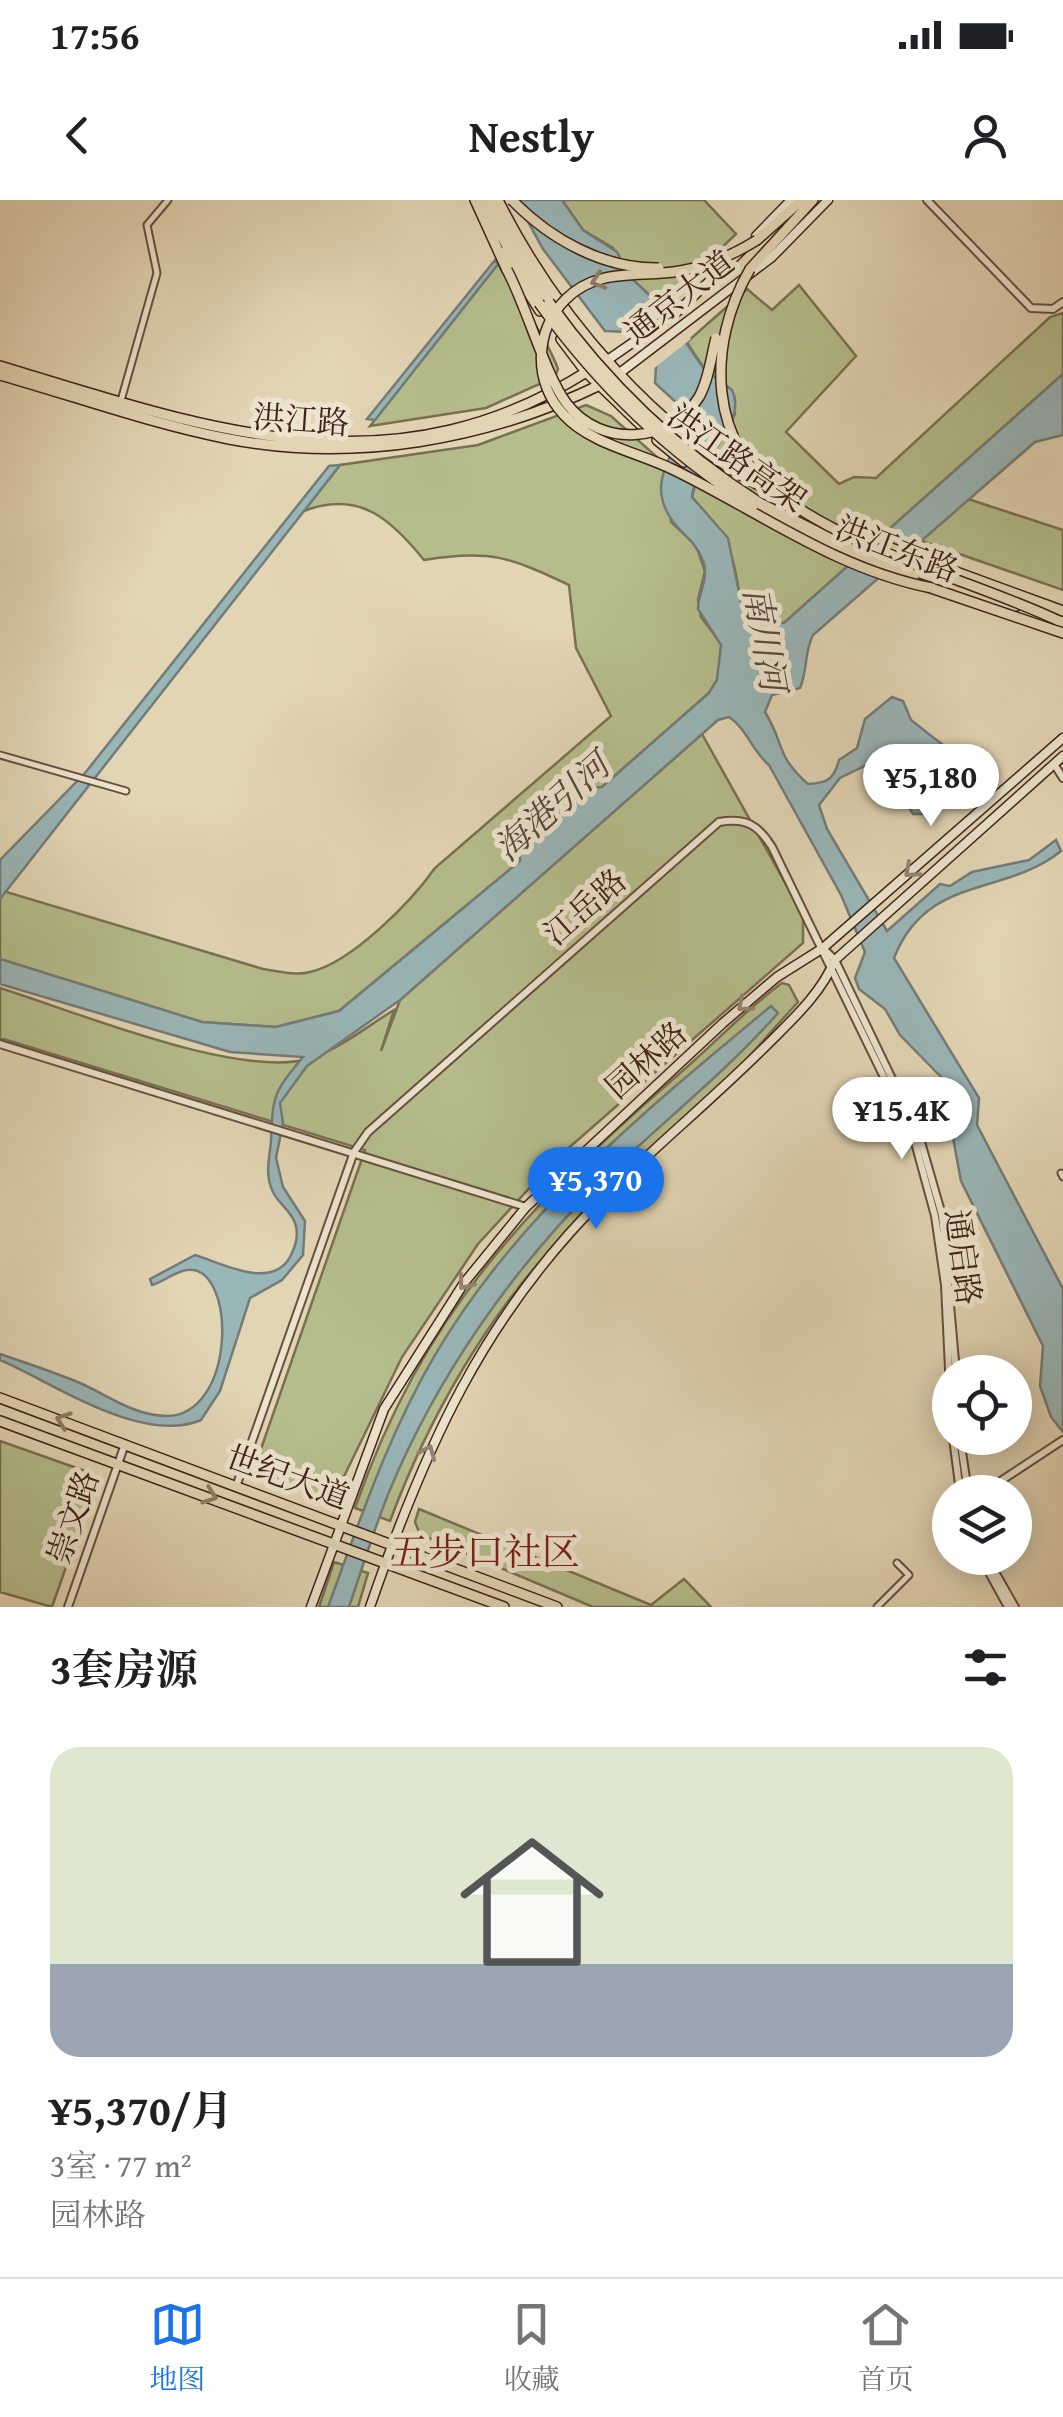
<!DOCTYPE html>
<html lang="zh">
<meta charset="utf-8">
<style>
:root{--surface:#fff;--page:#f2f2f2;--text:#202124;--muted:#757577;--line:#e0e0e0;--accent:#1a73e8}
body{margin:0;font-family:"Gentium Book Plus","Noto Serif SC",serif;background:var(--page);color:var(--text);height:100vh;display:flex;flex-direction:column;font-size:38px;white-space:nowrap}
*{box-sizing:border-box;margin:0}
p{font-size:32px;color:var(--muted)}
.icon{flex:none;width:55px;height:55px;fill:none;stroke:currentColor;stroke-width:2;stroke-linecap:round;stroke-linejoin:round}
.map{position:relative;height:1407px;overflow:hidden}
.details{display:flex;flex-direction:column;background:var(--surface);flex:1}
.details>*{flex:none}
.controls{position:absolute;left:932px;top:1155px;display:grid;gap:20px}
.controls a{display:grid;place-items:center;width:100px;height:100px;border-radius:50%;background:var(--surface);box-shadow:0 5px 25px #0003;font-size:50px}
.price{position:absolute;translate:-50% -85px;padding:0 22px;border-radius:35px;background:#fff;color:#222;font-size:32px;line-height:65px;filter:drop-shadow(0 2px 5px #0008)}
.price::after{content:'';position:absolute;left:50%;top:60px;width:30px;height:22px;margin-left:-15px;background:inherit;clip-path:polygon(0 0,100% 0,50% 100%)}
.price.selected{background:var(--accent);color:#fff}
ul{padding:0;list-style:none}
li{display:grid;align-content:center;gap:20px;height:530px;padding:0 50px}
li span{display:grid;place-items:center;height:310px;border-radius:30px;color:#555}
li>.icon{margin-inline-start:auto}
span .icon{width:180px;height:180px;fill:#fffc;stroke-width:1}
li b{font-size:42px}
h2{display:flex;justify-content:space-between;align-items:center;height:120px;padding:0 50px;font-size:42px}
.status{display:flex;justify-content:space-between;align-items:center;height:70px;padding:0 50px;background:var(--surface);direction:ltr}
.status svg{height:28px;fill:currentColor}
header{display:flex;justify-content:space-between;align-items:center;height:130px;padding:0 50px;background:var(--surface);font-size:45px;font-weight:600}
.tabs{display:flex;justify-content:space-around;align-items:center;height:140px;border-top:2px solid var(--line);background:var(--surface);font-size:28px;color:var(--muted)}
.tabs a{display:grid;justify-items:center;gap:5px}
.tabs .selected{color:var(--accent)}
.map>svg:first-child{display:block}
</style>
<div class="status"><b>17:56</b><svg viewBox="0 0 49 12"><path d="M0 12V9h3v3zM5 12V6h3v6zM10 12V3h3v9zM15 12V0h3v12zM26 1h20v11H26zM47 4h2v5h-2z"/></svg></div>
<header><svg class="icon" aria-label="back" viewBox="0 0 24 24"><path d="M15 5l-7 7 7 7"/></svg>Nestly<svg class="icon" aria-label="person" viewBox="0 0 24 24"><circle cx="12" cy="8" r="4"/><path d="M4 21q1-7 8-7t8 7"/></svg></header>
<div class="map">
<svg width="1063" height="1407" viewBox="0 0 1063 1407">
<rect width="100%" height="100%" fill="#e2d5b4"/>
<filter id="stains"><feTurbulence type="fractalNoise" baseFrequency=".002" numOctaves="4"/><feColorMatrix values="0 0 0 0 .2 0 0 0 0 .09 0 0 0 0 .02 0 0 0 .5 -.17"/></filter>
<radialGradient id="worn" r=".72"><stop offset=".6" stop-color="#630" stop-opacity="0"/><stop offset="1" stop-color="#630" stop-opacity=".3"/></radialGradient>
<path fill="#b5bd8c" stroke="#7a7052" stroke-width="2.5" d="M562 0H704L736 34 661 106 630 77 613 48 583 30Z
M498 64C515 96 547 138 558 169L555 177 486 208 370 226Z
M799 85 856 156 786 232 839 284 854 277 876 278 1050 117 1063 113V174L784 423 773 422 741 402C730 341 731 343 692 297L697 278 735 214C721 187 702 168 687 142L747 89 772 110Z
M586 205 611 216 666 265 671 322 696 345 705 371 698 400 701 417 722 445 717 480 709 493 602 587 584 588 521 643 520 661 339 811 276 827 202 822 0 759V690L263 769C278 771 296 776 310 772 351 763 411 702 435 668L611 516 576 448 569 385C510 357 489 349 424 360 391 319 359 290 304 311L340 265 478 245Z
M968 299 1063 330V390L919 340Z
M702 534 803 715V743L556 959 478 1044 402 1157 335 1295 322 1298 261 1276 255 1266 365 950 0 838V788C71 810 247 883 314 857 342 847 369 825 394 810L381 851 400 800Z
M782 783 789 785 798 802C769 834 741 866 711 897 663 945 609 988 562 1037 486 1117 428 1219 390 1321L355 1308C423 1113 527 1006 679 874 713 845 745 810 782 783Z
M0 1241 88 1272 94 1287 52 1407 0 1392Z
M419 1309 651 1405 684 1379 711 1407H593L420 1334 415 1322Z
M334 1362 368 1373 358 1407H319Z"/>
<path fill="#99b6b8" stroke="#757b78" stroke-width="2.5" d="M516 0H562L583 30 617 52 630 77 661 106 704 169 732 190C749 225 694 262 692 297L728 338 741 402 773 422 784 423 1063 174V235L1035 242 813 435C804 452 808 469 800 488L772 495 765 512C785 544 775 555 808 584 828 583 834 579 839 560L857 548 865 519 892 497 903 501 911 520 943 545V557L954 574 947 585 952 589 932 614H913L890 575 875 561 840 578 819 605 827 629 887 731 940 684 950 686 972 672 1029 660 1056 640 1061 651C1004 697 927 674 894 758L979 898 977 925 1063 1089V1232L1051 1217 1040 1186 1043 1146 961 981 942 878 900 835 885 809 859 789 855 778 865 752 841 695 769 565C752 551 747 529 729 517L718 520 400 800 307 866 280 903 283 923 276 958 283 987 305 1021 303 1055 282 1080 250 1098 220 1191 201 1220C142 1245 55 1184 0 1160V1154C26 1163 54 1172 80 1183 109 1196 133 1215 166 1216 237 1216 237 1064 187 1070 176 1071 163 1082 152 1085L150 1079 195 1055C222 1063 275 1093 292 1053 296 1044 299 1033 295 1023 291 1011 278 1003 273 992 264 973 270 958 271 940 273 895 273 893 303 857L230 852 0 784V759L202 822 276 827 339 811 520 661 521 643 584 588 602 587 709 493 717 480 721 445 698 409C698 396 706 383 705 370 704 358 695 344 686 336 640 293 667 262 692 217L655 183 656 166 628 132 605 131 543 49Z
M495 60 498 64 375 220 367 219Z
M340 265 0 699V660L85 573 329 266Z
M771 806 778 813C724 874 660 924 602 980 513 1068 437 1176 389 1292 374 1329 362 1369 349 1407H328C360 1320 388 1235 435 1155 517 1015 648 908 771 806Z"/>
<path fill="#e2d5b4" d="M665 102 691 139 653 169 624 134Z"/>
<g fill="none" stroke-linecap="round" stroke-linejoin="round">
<g stroke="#684f3f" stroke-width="9">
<path id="minor" d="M120 204 157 73 147 25 168 0
M0 555 126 591
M1061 973 1063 977
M877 1407 909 1375 897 1363"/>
</g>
<g stroke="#684f3f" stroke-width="10">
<path id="tertiary" d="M927 0 1031 108 1053 109 1063 102
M1054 564 1063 578
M824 749 835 760 919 935 942 1015 956 1172
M0 844 526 1007
M953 1238 960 1292
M960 1238 968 1292
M237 1284 354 952 368 932 719 622C746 617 758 625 772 647L914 939 935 1016 945 1085 950 1190
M984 1292 1063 1240
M981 1358 1008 1407
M987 1358 1015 1407
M68 1407 125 1244"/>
</g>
<g stroke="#402218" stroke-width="11">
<path id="secondary" d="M756 36 791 0
M609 159 677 112 742 50
M621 172 772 57 828 0
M311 1407 384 1209 464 1083 526 1007 723 823 777 777 823 748 1063 538
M370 1407C424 1250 483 1116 604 997 658 944 716 896 770 842 795 817 821 793 835 760L1063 556"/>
</g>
<g stroke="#402218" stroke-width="12">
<path id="primary" d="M498 0C556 116 659 238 778 295
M503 52 540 111
M561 139 586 172 646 230
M0 166C205 228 389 297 588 171
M0 175C75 196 152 224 229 239 355 263 487 240 602 184
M657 240 684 262
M858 336 1063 411
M0 1198 557 1407
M0 1221 504 1407"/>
</g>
<g stroke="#402218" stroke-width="12">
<path id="trunk" d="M475 0 507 70
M481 0 539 103
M489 0 549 102
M757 40 802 0
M750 69 813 0
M760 303 856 351 1016 406
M753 306 822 343 914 380
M928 387 1063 433"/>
</g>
<use href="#minor" stroke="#ece4ce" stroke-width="5"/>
<use href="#tertiary" stroke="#ece4ce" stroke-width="6"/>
<use href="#secondary" stroke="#ece4ce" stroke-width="8"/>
<use href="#primary" stroke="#e2d5b4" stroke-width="9"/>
<use href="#trunk" stroke="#e2d5b4" stroke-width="9"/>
<g stroke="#402218" stroke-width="12" stroke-linecap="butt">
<path id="trunk-bridge" d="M512 0C550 39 603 69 659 68
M757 40C733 55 709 66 680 71 641 78 597 67 566 99 534 130 533 183 564 215 591 244 637 252 672 269 759 311 835 369 932 388
M750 69C706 145 707 246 786 300 866 356 969 379 1057 420
M507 70C527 107 545 175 567 204 601 248 670 244 699 197 709 179 711 157 716 138
M549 102C606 182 677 250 760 303
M539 103C598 185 668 253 753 306"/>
</g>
<use href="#trunk-bridge" stroke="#e2d5b4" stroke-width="9"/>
</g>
<defs><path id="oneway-chevron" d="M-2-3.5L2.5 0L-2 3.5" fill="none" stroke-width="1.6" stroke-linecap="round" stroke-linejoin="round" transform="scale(2.5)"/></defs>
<g stroke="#917c66">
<use href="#oneway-chevron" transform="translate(598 81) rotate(162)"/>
<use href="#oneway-chevron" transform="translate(63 1220) rotate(-160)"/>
<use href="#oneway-chevron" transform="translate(210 1296) rotate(20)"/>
</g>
<g stroke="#968373">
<use href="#oneway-chevron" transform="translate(911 671) rotate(139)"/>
<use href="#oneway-chevron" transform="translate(744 805) rotate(140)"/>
<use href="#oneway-chevron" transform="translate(465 1083) rotate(127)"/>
<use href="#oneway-chevron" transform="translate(428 1252) rotate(-67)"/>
</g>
<g text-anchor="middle" stroke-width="10" stroke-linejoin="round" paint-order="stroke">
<g font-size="32" fill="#402218" stroke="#ece4ce">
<text transform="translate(679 97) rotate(-38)" y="11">通京大道</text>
<text transform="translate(301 220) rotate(4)" y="11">洪江路</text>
<text transform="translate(737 258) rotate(35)" y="11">洪江路高架</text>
<text transform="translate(897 349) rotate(21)" y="11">洪江东路</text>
<text transform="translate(585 707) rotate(-41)" y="11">江岳路</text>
<text transform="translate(646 860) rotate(-42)" y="11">园林路</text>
<text transform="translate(963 1057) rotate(82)" y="11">通启路</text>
<text transform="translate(288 1277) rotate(20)" y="11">世纪大道</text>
<text transform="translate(73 1317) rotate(-71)" y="11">崇文路</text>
</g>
<g font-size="35" font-style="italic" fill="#564740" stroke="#ece4ce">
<text transform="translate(765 439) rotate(80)" y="12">南川河</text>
<text transform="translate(552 607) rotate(-42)" y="12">海港引河</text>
</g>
<g font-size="38" fill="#7a1f14" stroke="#ece4ce">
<text x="485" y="1365">五步口社区</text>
</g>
</g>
<rect width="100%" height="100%" filter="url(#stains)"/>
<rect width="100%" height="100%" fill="url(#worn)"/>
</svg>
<div class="controls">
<a><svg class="icon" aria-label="locate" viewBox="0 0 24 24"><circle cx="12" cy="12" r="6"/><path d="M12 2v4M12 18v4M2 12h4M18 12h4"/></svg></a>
<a><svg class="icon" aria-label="layers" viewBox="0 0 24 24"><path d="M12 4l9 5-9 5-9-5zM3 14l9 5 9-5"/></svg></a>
</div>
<b class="price" style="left:931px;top:629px">¥5,180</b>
<b class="price" style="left:902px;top:962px">¥15.4K</b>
<b class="price selected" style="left:596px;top:1032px">¥5,370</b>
</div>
<section class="details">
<h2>3套房源<svg class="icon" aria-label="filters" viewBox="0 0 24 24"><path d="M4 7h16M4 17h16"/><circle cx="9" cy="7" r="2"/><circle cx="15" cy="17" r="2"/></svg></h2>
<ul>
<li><span style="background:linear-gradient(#dfe7d0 70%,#9aa5b1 0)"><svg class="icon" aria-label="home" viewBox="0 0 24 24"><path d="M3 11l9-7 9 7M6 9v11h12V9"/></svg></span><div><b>¥5,370/月</b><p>3室 · 77 m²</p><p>园林路</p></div></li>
</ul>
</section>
<nav class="tabs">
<a class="selected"><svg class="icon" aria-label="map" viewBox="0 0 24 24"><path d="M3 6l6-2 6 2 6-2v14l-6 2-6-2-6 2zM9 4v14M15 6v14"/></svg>地图</a>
<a><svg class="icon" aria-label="saved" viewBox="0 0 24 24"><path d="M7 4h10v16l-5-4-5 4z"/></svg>收藏</a>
<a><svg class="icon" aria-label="home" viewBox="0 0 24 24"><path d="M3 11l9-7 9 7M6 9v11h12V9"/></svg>首页</a>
</nav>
